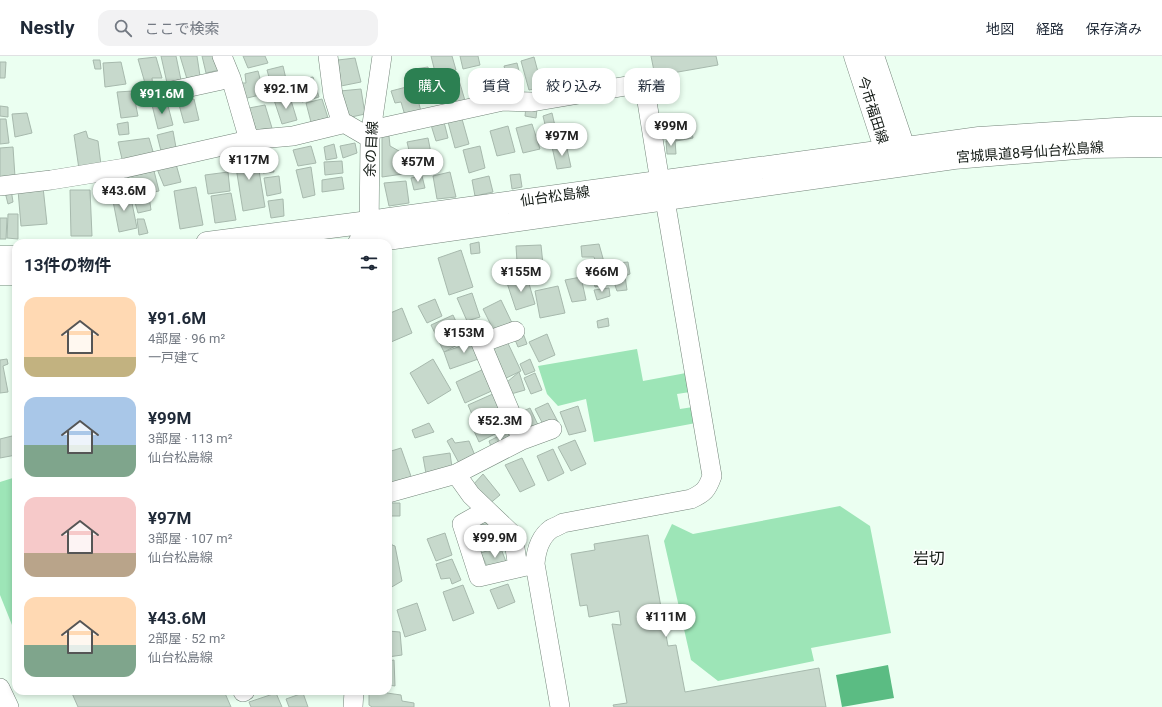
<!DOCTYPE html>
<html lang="ja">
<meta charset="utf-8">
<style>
:root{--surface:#fff;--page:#f2f2f3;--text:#1f2937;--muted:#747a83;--line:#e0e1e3;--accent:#2c8052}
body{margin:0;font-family:Roboto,"Noto Sans JP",sans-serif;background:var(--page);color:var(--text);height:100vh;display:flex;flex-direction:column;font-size:15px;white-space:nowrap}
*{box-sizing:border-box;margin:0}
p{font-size:13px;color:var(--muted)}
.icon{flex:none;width:22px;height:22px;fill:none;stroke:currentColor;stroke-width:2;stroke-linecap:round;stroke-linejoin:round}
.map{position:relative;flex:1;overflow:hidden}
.sheet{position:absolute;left:12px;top:183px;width:380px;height:456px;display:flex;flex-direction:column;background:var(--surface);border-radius:12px;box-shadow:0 2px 6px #0003}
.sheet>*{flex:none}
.hud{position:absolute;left:404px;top:12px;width:380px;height:36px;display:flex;gap:8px}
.price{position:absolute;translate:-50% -34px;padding:0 9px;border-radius:14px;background:#fff;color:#222;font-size:13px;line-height:26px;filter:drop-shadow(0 1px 2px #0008)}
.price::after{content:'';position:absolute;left:50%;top:24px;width:12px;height:9px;margin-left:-6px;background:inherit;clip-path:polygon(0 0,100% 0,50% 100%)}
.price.current{background:var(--accent);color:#fff}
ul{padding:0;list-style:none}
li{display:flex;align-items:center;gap:12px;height:100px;padding:0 12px}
li span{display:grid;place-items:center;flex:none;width:112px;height:80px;border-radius:12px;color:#555}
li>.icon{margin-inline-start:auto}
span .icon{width:48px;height:48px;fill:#fffc;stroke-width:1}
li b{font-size:17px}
h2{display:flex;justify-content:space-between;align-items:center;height:48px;padding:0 12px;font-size:17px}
.tag{padding:0 14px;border-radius:12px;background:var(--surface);box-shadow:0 2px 6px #0003;font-size:14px;line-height:36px}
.tag.current{background:var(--accent);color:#fff}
header{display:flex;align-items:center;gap:24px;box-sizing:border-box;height:56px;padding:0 20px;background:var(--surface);border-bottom:1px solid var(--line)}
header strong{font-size:19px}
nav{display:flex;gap:22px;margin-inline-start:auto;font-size:14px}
.search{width:280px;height:36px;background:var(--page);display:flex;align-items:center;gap:10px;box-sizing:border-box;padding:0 14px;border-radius:12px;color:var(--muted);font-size:15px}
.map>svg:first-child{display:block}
</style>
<header>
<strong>Nestly</strong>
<div class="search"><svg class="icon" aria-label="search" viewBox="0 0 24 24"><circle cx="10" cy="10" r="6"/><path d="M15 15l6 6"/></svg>ここで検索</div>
<nav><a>地図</a><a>経路</a><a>保存済み</a></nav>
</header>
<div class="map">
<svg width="1162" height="651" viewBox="0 0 1162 651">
<rect width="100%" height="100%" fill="#ebfff1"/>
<path fill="#9de5b7" d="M637 293 643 325 686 317 690 336 677 338 680 353 693 351 696 367 594 386 586 343 558 350 547 338 538 310Z
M16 421V579L0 539V426Z
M840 450 870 470 891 577 811 592 814 605 718 625 691 604 664 485 672 468 693 478Z"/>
<path fill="#5bbc83" d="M888 609 894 642 842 651 836 619Z"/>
<path fill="#c7d9cc" stroke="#a7b9ad" d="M161 0H176L181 24 167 27Z
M180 0H197L200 20 187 23Z
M202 0H214L219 14 206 17Z
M243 0H265L268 7 248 12Z
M431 0H452L456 14 436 20Z
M460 0H478L480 9 463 13Z
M651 0H716L718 9 655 20Z
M156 1 162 22H152L153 33 147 34 138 3Z
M534 1 542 31 529 34 521 5Z
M355 2 361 26 341 30 338 4Z
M93 4H100L101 13H95Z
M0 6H6L5 22H0Z
M121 6 126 28 105 31 103 7Z
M517 7 523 31 510 34 504 10Z
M283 10 289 36 274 39 267 14Z
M428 11 430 18 416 21 415 13Z
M258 15 264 38 243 43 241 27H246L245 18Z
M313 21 319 41 302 46 296 24Z
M458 21 466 48 449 53 442 26Z
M414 29 422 59 406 63 401 46 395 47 391 35Z
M361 33 365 58 347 62 340 35Z
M133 35 138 60 121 62 117 36Z
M290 41 297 64 282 68 274 44Z
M194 43 199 64 184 67 178 45Z
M322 43 328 62 311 66 306 47Z
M167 46 173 69 158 73 152 49Z
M265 49 272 72 256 74 249 52Z
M0 50 8 51V61L0 60Z
M526 51 537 53 536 62 525 60Z
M27 57 32 77 15 81 12 58Z
M552 57 558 83 549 85 543 60Z
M0 63H6L9 87 0 88Z
M462 63 469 88 455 92 448 66Z
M128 66 129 78 119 79 117 68Z
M444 66 448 82 436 85 431 69Z
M532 68 540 93 523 97 516 72Z
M508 70 515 96 497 100 490 75Z
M691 71 693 82 676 85 674 74Z
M86 75 88 82 98 85 101 109 79 113 74 79Z
M173 75 177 97 162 99 157 79Z
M382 78 389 80 390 90 399 95 403 118 382 121Z
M149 82 154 99 123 107 118 86Z
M428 82 434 112 414 115 407 86Z
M675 84 676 98H667L666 85Z
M355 87 357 97 343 102 340 90Z
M334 88 337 102 326 104 324 91Z
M566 88 571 111 557 113 552 91Z
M311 90 316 107 298 110 293 94Z
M480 90 485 112 469 117 463 94Z
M13 91 15 121 0 122V92Z
M271 93 274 116 263 117 258 94Z
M256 96 265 151 243 155 234 99Z
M342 105 343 117 325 119 324 106Z
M176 108 181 126 164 130 157 113Z
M311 111 315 139 303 142 296 114Z
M154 115 159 135 133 140 128 121Z
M228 116 230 135 208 138 205 119Z
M450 116 456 141 437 143 433 120Z
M520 118 522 131 512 133 510 119Z
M279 120 281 137 267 140 264 122Z
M422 120 425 132 414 134 411 122Z
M489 120 493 136 475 140 472 124Z
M342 121 344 133 322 136V124Z
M406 125 409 147 389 150 384 127Z
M43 131 47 168 21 170 18 134Z
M196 131 203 169 180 173 174 135Z
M11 133 13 146 8 148 5 136Z
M70 134H90L92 180H71Z
M130 137 137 172 119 176 112 140Z
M231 137 236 164 215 167 211 140Z
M149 140 151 154 138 157 134 143Z
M283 143 284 160 271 162 268 145Z
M8 158H18V183L7 182Z
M0 162H7L6 183H0Z
M137 163H144L148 177 139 179Z
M479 186 480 197 471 198 470 188Z
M599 188 604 206 596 207 594 201H582L581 190Z
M541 189 544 218 518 221 516 190Z
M461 194 473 231 449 239 438 202Z
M628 206 630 218 625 220 627 234 617 235 610 215 617 213 618 207Z
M605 209 609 228 595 231 591 213Z
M527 221 535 248 516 254 507 227Z
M581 221 586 244 572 246 565 224Z
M558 230 565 257 540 262 535 235Z
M609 232 610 240 597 244 594 234Z
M472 237 480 261 467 265 457 242Z
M435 243 442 260 427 267 418 250Z
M501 244 512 267 494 275 483 253Z
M402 252 412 277 391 286 388 277V258Z
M453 259 465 285 444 296 431 269Z
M608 262 609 270 598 272 597 265Z
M523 277 527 288 518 291 514 281Z
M547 278 555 299 539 306 529 286Z
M505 281 521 315 502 324 486 290Z
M478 284 484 301 450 313 444 296Z
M7 303 8 308 3 310 8 336 0 337V304Z
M433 303 451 334 428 348 410 317Z
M530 303 535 315 525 319 520 308Z
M486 312 496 333 465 347 456 326Z
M519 316 525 334 511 338 507 326Z
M535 317 542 334 531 338 524 322Z
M495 337 505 358 477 370 468 349Z
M548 347 558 366 545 372 535 353Z
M578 350 586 375 569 379 560 356Z
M530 352 538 369 527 374 519 357Z
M429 367 434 376 415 382 412 374Z
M491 367 497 377 479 386 474 375Z
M507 376 512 385 493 396 489 385Z
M16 379V399L0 402V383Z
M452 382 455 387 469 385 476 402 460 409 447 385Z
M575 384 586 408 571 415 558 391Z
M401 392 413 426 388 434V396Z
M553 393 564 417 548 425 537 400Z
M450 397 453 419 427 423 423 401Z
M522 402 535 429 520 436 505 409Z
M483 418 500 439 488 449 472 430Z
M388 447H400V460H388Z
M489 467 496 487 480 493 473 471Z
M445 477 452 499 436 505 427 483Z
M388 479H389L392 489 395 490 402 525 390 532 388 531Z
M648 479 668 590 676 589 685 636 819 612 826 651H614L613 649 627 647 612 568 621 569 619 555 589 561 587 549 580 550 571 498 595 494 594 488Z
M500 490 508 511 489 515 481 497Z
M452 503 461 524 452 528 450 522 441 523 436 508Z
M508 528 515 546 498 553 490 534Z
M463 529 474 557 453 565 443 536Z
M417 547 426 574 405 581 397 554Z
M388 575 400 576 402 599 388 601Z
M394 604 395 630 388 629V605Z
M71 635H224L231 651H78Z
M369 635H387V637L401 639 402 645 414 647V651H372L369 649Z
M276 637 282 651H251L249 646Z
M303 637 308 651H289L286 643Z"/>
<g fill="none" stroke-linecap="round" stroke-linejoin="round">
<g stroke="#74857a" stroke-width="20">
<path id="minor" d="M222 0 231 22 249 84
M328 0 333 39 342 68
M149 40 231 22
M371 74 503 45 532 46 644 27 660 126
M0 130 51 124 125 112 249 84 293 80 342 68H346L370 82
M369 180 370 82 382 0
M515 275 481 287 522 384
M456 418 471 439 513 479 518 512
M388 437 456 418 522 384 552 373
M487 454 462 468 479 521 535 508
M0 632 9 651
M243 636 245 635
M353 651 354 635
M560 651 535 508C536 496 540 481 551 473 555 471 560 469 563 467L691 443C704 437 707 434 712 420L665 144"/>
</g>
<g stroke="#74857a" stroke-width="23">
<path id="major" d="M855 0 886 95 895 106
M873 0 904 92 900 106
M207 187 369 166 388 163 979 82 1131 72H1162
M359 187 954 102 1089 91 1162 90
M0 201H16
M0 218H16"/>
</g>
<use href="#minor" stroke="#fff" stroke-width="19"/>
<use href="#major" stroke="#fff" stroke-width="22"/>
</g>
<g text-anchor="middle" stroke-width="3" stroke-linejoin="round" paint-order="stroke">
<g font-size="14" fill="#151c17" stroke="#fff">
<text transform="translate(873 54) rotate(72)" y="5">今市福田線</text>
<text transform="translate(371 93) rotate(-87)" y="5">余の目線</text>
<text transform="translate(1030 96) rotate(-4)" y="5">宮城県道8号仙台松島線</text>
<text transform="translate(555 140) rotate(-8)" y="5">仙台松島線</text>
</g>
<g font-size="16" fill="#151c17" stroke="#fff">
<text x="929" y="508">岩切</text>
</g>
</g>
</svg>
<b class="price" style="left:286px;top:54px">¥92.1M</b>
<b class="price current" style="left:162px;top:59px">¥91.6M</b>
<b class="price" style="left:671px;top:91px">¥99M</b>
<b class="price" style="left:562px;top:101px">¥97M</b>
<b class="price" style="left:249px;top:125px">¥117M</b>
<b class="price" style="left:418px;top:127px">¥57M</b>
<b class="price" style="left:124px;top:156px">¥43.6M</b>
<b class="price" style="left:521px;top:237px">¥155M</b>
<b class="price" style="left:602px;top:237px">¥66M</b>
<b class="price" style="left:464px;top:298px">¥153M</b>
<b class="price" style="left:500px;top:386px">¥52.3M</b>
<b class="price" style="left:495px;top:503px">¥99.9M</b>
<b class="price" style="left:666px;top:582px">¥111M</b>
<div class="hud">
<a class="tag current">購入</a>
<a class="tag">賃貸</a>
<a class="tag">絞り込み</a>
<a class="tag">新着</a>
</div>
<section class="sheet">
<h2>13件の物件<svg class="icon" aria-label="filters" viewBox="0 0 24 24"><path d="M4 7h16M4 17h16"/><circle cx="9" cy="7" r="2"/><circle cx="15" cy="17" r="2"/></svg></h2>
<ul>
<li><span style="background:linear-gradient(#ffd9b3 75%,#c2b280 0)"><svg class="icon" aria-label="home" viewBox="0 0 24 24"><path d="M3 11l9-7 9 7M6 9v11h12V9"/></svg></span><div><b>¥91.6M</b><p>4部屋 · 96 m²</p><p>一戸建て</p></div></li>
<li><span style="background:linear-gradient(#a9c7e8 60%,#7fa58c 0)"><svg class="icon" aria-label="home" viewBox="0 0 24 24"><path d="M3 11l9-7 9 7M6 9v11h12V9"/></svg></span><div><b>¥99M</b><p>3部屋 · 113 m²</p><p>仙台松島線</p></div></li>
<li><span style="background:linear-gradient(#f6c9c9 70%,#b9a48a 0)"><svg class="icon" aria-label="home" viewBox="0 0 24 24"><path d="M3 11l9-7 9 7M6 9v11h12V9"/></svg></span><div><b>¥97M</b><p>3部屋 · 107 m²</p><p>仙台松島線</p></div></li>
<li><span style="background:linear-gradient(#ffd9b3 60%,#7fa58c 0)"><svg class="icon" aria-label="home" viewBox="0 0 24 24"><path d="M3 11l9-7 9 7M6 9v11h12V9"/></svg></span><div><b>¥43.6M</b><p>2部屋 · 52 m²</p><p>仙台松島線</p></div></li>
</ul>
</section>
</div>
